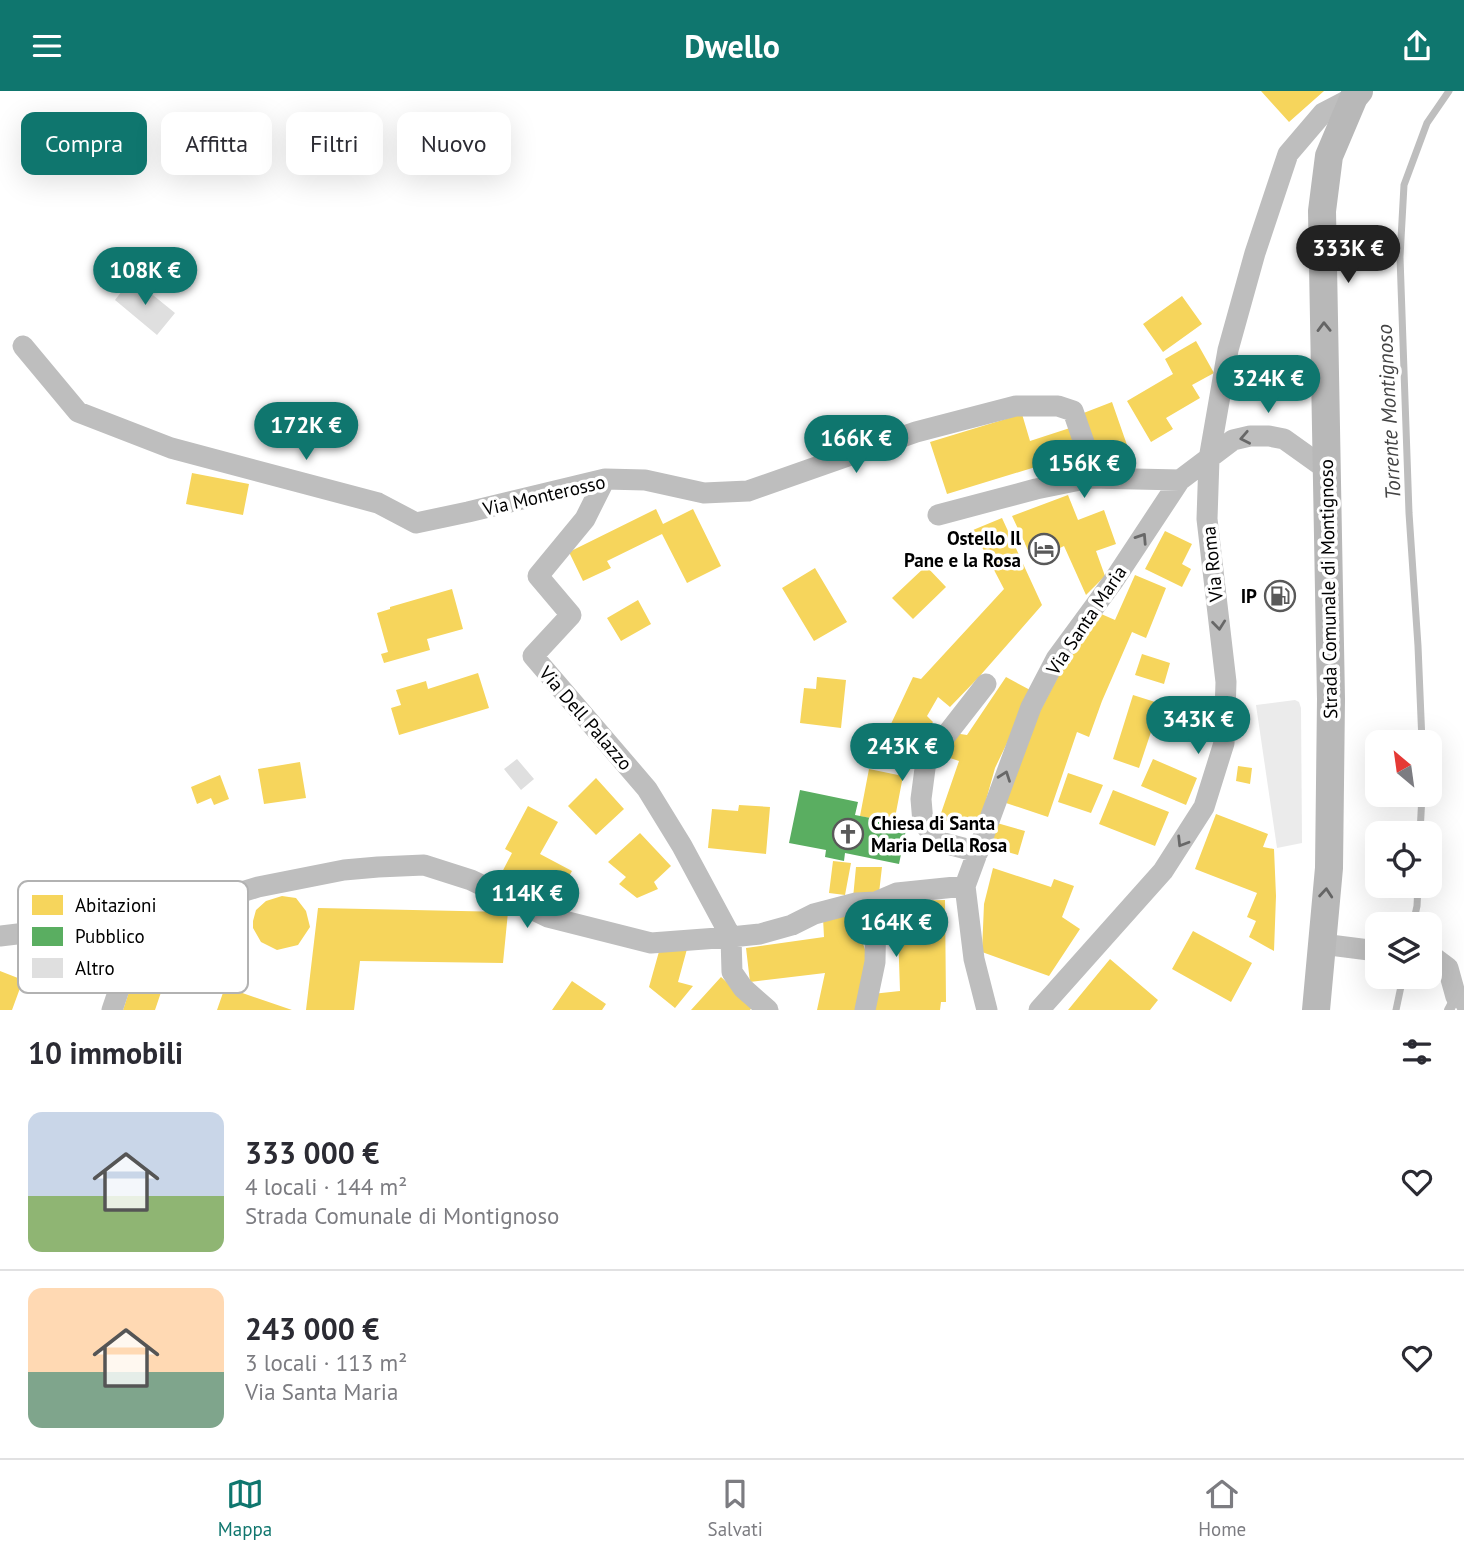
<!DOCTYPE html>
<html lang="it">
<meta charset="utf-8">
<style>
:root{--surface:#fff;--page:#f7f7f7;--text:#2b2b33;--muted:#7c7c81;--line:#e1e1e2;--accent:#0f766e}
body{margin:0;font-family:"PT Sans",sans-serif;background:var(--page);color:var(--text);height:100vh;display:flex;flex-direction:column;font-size:26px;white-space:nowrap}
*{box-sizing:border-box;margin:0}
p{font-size:23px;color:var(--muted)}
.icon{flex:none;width:38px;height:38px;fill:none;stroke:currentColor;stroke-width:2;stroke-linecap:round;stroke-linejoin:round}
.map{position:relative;height:919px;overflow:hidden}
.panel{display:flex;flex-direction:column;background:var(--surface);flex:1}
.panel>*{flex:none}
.top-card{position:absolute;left:21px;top:21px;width:700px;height:63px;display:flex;gap:14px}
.needle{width:46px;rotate:331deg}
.tools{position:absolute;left:1365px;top:639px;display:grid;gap:14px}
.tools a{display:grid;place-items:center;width:77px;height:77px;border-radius:14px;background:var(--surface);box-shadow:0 7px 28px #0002;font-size:35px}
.price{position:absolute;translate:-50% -60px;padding:0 16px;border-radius:24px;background:var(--accent);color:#fff;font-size:23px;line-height:46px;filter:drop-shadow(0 2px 4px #0008)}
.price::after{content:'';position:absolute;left:50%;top:42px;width:21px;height:16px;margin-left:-10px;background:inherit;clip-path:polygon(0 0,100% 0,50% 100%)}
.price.current{background:#222;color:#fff}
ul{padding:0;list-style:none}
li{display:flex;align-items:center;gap:21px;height:175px;padding:0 28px}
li+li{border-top:2px solid var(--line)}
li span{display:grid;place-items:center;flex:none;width:196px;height:140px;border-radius:14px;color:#555}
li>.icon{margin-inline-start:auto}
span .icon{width:84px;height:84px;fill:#fffc;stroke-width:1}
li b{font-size:30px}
h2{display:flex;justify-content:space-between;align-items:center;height:84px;padding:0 28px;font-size:30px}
.pill{padding:0 24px;border-radius:14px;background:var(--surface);box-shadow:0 7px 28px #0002;font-size:24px;line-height:63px}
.pill.current{background:var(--accent);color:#fff}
header{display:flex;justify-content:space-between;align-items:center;height:91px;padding:0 28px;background:var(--accent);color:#fff;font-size:32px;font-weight:700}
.menu{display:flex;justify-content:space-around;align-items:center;height:98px;border-top:2px solid var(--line);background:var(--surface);font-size:19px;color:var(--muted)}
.menu a{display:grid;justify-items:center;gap:4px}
.menu .current{color:var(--accent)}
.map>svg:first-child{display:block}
</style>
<header><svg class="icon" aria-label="menu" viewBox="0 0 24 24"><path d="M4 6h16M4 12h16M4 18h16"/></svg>Dwello<svg class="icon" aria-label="share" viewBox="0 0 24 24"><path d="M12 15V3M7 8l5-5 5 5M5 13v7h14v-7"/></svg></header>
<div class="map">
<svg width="1464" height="919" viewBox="0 0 1464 919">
<rect width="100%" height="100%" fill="#fff"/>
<path fill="#ebebeb" d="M1295 609 1299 611 1301 617 1302 752 1277 757 1256 614Z"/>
<path fill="#f6d55c" d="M1261 0H1324L1289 31Z
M1182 205 1202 233 1163 261 1143 233Z
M1196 250 1214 282 1192 294 1200 307 1166 327 1173 338 1151 351 1127 310 1173 283 1165 268Z
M1112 311 1127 354 1096 365 1081 323Z
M1022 323 1030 350 1073 336 1081 362 947 403 930 351Z
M192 382 249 393 243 424 186 413Z
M1068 404 1078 429 1104 419 1116 453 1096 460 1105 485 1086 504 1064 455 1033 470 1012 425Z
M656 418 663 433 693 418 721 475 687 492 662 443 607 470 611 477 583 490 569 461Z
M1002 427 1042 514 978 587 950 616 938 606 927 625 933 631 917 655 890 635 913 586 921 588 1004 498 973 439Z
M1165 440 1192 453 1182 473 1191 478 1182 496 1145 478Z
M926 475 946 496 913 528 892 507Z
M815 477 847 531 814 550 782 497Z
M1135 484 1166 497 1146 547 1132 541 1102 610 1089 646 1077 641 1048 726 1006 712 1037 626 1062 578 1099 522 1115 529Z
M452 498 463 538 427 548 430 559 384 572 381 563 388 561 377 522 390 518V516Z
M638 509 651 533 621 550 607 527Z
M1142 563 1170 572 1164 593 1135 584Z
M478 582 489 617 399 644 391 617 401 614 396 599 426 590 428 598Z
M817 586 846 589 841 637 800 632 804 597 816 598Z
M1006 586 1032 600 995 677 978 738 939 728 959 670 947 666 954 642 967 644Z
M1133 604 1174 617 1167 639 1153 635 1139 677 1113 668Z
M1153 668 1197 687 1186 714 1141 695Z
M300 671 306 707 264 713 258 678Z
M1238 675 1252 677 1250 693 1236 690Z
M869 678 903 685 894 732 860 725Z
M1068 682 1103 694 1091 722 1058 711Z
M220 684 229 708 214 714 211 707 197 713 191 696Z
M596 687 624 718 596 744 568 715Z
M1113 699 1169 721 1155 755 1099 733Z
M739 714 770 716 766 763 708 757 712 718 738 720Z
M528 715 558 731 540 763 572 780 553 814 500 785 512 762 505 758Z
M1216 723 1268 743 1263 756 1274 758 1276 805 1274 860 1249 846 1256 830 1247 826 1257 802 1195 778Z
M997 732 1025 740 1018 764 990 756Z
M640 742 671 775 654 791 658 798 637 807 619 793 626 786 608 771Z
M833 770 851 772 845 804 829 802Z
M856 776H882L879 802 853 807Z
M993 777 1051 796 1054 788 1074 795 1062 826 1080 838 1049 885 982 861 984 813Z
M282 805 296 807 306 820 310 836 298 854 277 859 261 851 253 837V830L256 819 266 810Z
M945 809 946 911H941L940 919H873L872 903 900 900 897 810Z
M863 814 871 837 859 841 869 870 858 919H817L825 882 750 891 746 857 824 846 823 827Z
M318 817 508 821 503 872 360 870 354 919H306Z
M151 835 180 845 155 919H123Z
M1193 840 1252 872 1231 911 1172 878Z
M660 857 687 858 678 891 693 895 675 917 649 896Z
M1110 868 1158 909 1150 919H1068Z
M0 880 23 889 12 919H0Z
M721 886 753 915 750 919H691Z
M572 890 606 913 602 919H552Z
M225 896 292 919H217Z"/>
<path fill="#5aae61" d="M800 699 858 711 855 724 907 734 899 773 845 762 844 770 825 766 826 759 789 752Z"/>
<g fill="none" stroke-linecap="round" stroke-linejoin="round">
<path stroke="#bebebe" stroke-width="7" d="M1422 651 1418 555 1409 422 1400 166 1404 94 1427 32 1449 0
M1420 742 1422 704
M1413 833 1417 815 1418 794
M1396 919 1403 886"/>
</g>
<path fill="#dfdfdf" d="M132 187 175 222 157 244 115 209Z
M517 668 534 688 521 699 504 678Z"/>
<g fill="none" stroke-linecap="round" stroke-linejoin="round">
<path stroke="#bebebe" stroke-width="10" d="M1456 906 1463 919
M1449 919 1456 906"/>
<path stroke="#bebebe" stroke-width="21" d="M23 255 78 321 171 357 378 412 416 432 468 421 605 388 645 389 704 402 748 400 916 341 1016 315H1058L1073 320 1089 366 1090 387
M605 388 585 428 538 485 571 524 533 565 647 698 682 755 731 846 732 881 743 897 768 919
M938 424 1036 398 1090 387 1180 389 1233 349 1250 345H1269L1284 348 1326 378
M978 761 940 751 923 732 921 708 926 670 986 593
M965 795 1031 616 1056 568 1114 489 1180 389
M0 845 159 826 258 796 344 779 378 776 424 774 471 789 548 826 651 852 731 846 760 843 792 834 814 823 856 812 876 811 897 802 965 795 974 868 987 919
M1322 853 1377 860
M1430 865H1432L1448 877 1456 906
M112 919 136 848
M865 919 875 871 876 811
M1039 919 1163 780 1204 716 1224 652 1226 591 1207 428 1209 368 1228 259 1255 162 1288 63 1323 22 1354 6"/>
<path stroke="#b8b8b8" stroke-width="28" d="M1316 919 1329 777 1331 608 1322 120 1329 65 1354 6 1359 0"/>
</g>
<defs><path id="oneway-chevron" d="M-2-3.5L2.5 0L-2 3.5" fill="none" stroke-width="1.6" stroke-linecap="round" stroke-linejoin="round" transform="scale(1.75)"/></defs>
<g stroke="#656565">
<use href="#oneway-chevron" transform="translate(1324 236) rotate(-91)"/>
<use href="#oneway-chevron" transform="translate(1326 802) rotate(-85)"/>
</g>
<g stroke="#686868">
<use href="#oneway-chevron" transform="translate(1245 347) rotate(169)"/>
<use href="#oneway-chevron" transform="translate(1142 447) rotate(-57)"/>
<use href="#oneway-chevron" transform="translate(1219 534) rotate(84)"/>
<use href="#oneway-chevron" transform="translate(1005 685) rotate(-70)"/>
<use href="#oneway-chevron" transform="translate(1182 751) rotate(122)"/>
</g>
<defs>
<g id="hotel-ring" transform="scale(1.575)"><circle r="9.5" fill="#fff" stroke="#595959" stroke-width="1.5"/><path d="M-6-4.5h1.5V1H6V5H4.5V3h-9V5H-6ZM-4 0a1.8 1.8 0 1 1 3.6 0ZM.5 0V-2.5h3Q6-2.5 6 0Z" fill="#595959"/></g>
<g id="fuel-ring" transform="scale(1.575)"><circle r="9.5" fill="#fff" stroke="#595959" stroke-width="1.5"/><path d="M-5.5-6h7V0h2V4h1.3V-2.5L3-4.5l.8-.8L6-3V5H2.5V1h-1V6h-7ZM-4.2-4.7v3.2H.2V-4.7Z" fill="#595959"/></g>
<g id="church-ring" transform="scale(1.575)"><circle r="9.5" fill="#fff" stroke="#595959" stroke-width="1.5"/><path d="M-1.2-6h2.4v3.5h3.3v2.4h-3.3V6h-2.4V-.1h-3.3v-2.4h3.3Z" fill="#595959"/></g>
</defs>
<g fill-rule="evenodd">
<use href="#hotel-ring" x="1044" y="458"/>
<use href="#fuel-ring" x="1280" y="505"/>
<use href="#church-ring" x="848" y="743"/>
</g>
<g text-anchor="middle" stroke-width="7" stroke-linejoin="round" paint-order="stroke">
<g font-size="19" fill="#000" stroke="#fff">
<text transform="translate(544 404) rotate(-13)" y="7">Via Monterosso</text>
<text transform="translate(1212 473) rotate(-96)" y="7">Via Roma</text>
<text transform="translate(1328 498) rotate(-91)" y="7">Strada Comunale di Montignoso</text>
<text transform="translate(1086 529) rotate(-56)" y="7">Via Santa Maria</text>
<text transform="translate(586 627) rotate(49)" y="7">Via Dell Palazzo</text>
</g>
<g font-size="19" font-weight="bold" fill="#000" stroke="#fff" text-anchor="end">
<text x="1021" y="454">Ostello Il<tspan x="1021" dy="22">Pane e la Rosa</tspan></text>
<text x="1257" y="512">IP</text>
<text x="871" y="739" text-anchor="start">Chiesa di Santa<tspan x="871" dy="22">Maria Della Rosa</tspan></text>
</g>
<g font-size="21" font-style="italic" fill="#434343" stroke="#fff">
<text transform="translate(1389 321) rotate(-93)" y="7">Torrente Montignoso</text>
</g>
</g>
<rect x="18" y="790" width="230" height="112" rx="10" fill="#fff" stroke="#b2b2b2" stroke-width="2"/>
<rect x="32" y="804" width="31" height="20" fill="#f6d55c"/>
<rect x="32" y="836" width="31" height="19" fill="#5aae61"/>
<rect x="32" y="867" width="31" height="20" fill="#dfdfdf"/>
<g font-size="19" fill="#000">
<text x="75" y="821">Abitazioni</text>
<text x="75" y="852">Pubblico</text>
<text x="75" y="884">Altro</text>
</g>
</svg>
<div class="tools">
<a><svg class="needle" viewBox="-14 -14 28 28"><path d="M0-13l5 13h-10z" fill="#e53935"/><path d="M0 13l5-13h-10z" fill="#7c7c81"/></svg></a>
<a><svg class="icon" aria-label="locate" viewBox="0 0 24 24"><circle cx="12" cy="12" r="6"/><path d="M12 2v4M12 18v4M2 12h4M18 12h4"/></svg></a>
<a><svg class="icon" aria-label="layers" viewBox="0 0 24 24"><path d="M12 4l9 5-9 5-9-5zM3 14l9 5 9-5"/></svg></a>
</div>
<b class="price current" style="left:1348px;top:194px">333K €</b>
<b class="price" style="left:145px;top:216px">108K €</b>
<b class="price" style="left:1268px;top:324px">324K €</b>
<b class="price" style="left:306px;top:371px">172K €</b>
<b class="price" style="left:856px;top:384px">166K €</b>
<b class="price" style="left:1084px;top:409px">156K €</b>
<b class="price" style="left:1198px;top:665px">343K €</b>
<b class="price" style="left:902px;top:692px">243K €</b>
<b class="price" style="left:527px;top:839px">114K €</b>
<b class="price" style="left:896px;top:868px">164K €</b>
<div class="top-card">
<a class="pill current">Compra</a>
<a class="pill">Affitta</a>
<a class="pill">Filtri</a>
<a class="pill">Nuovo</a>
</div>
</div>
<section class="panel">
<h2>10 immobili<svg class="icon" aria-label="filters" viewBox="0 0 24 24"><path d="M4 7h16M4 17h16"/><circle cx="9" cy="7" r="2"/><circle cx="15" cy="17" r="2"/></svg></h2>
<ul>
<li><span style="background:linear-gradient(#c9d6e8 60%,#8fb573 0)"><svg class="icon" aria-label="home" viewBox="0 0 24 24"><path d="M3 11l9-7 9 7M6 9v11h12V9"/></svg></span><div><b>333 000 €</b><p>4 locali · 144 m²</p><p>Strada Comunale di Montignoso</p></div><svg class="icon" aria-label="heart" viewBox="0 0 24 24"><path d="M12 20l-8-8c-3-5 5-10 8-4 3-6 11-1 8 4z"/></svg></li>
<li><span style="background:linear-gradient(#ffd9b3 60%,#7fa58c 0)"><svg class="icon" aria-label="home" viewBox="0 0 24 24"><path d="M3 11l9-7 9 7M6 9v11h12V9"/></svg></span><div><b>243 000 €</b><p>3 locali · 113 m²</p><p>Via Santa Maria</p></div><svg class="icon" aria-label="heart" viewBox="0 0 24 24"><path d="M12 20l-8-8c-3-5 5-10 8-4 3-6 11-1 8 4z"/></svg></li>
</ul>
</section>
<nav class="menu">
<a class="current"><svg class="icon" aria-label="map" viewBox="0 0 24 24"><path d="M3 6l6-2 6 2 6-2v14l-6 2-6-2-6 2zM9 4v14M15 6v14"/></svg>Mappa</a>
<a><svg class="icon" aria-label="saved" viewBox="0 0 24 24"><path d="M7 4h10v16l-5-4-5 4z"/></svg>Salvati</a>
<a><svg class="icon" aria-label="home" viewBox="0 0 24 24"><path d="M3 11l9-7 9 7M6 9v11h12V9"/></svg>Home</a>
</nav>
